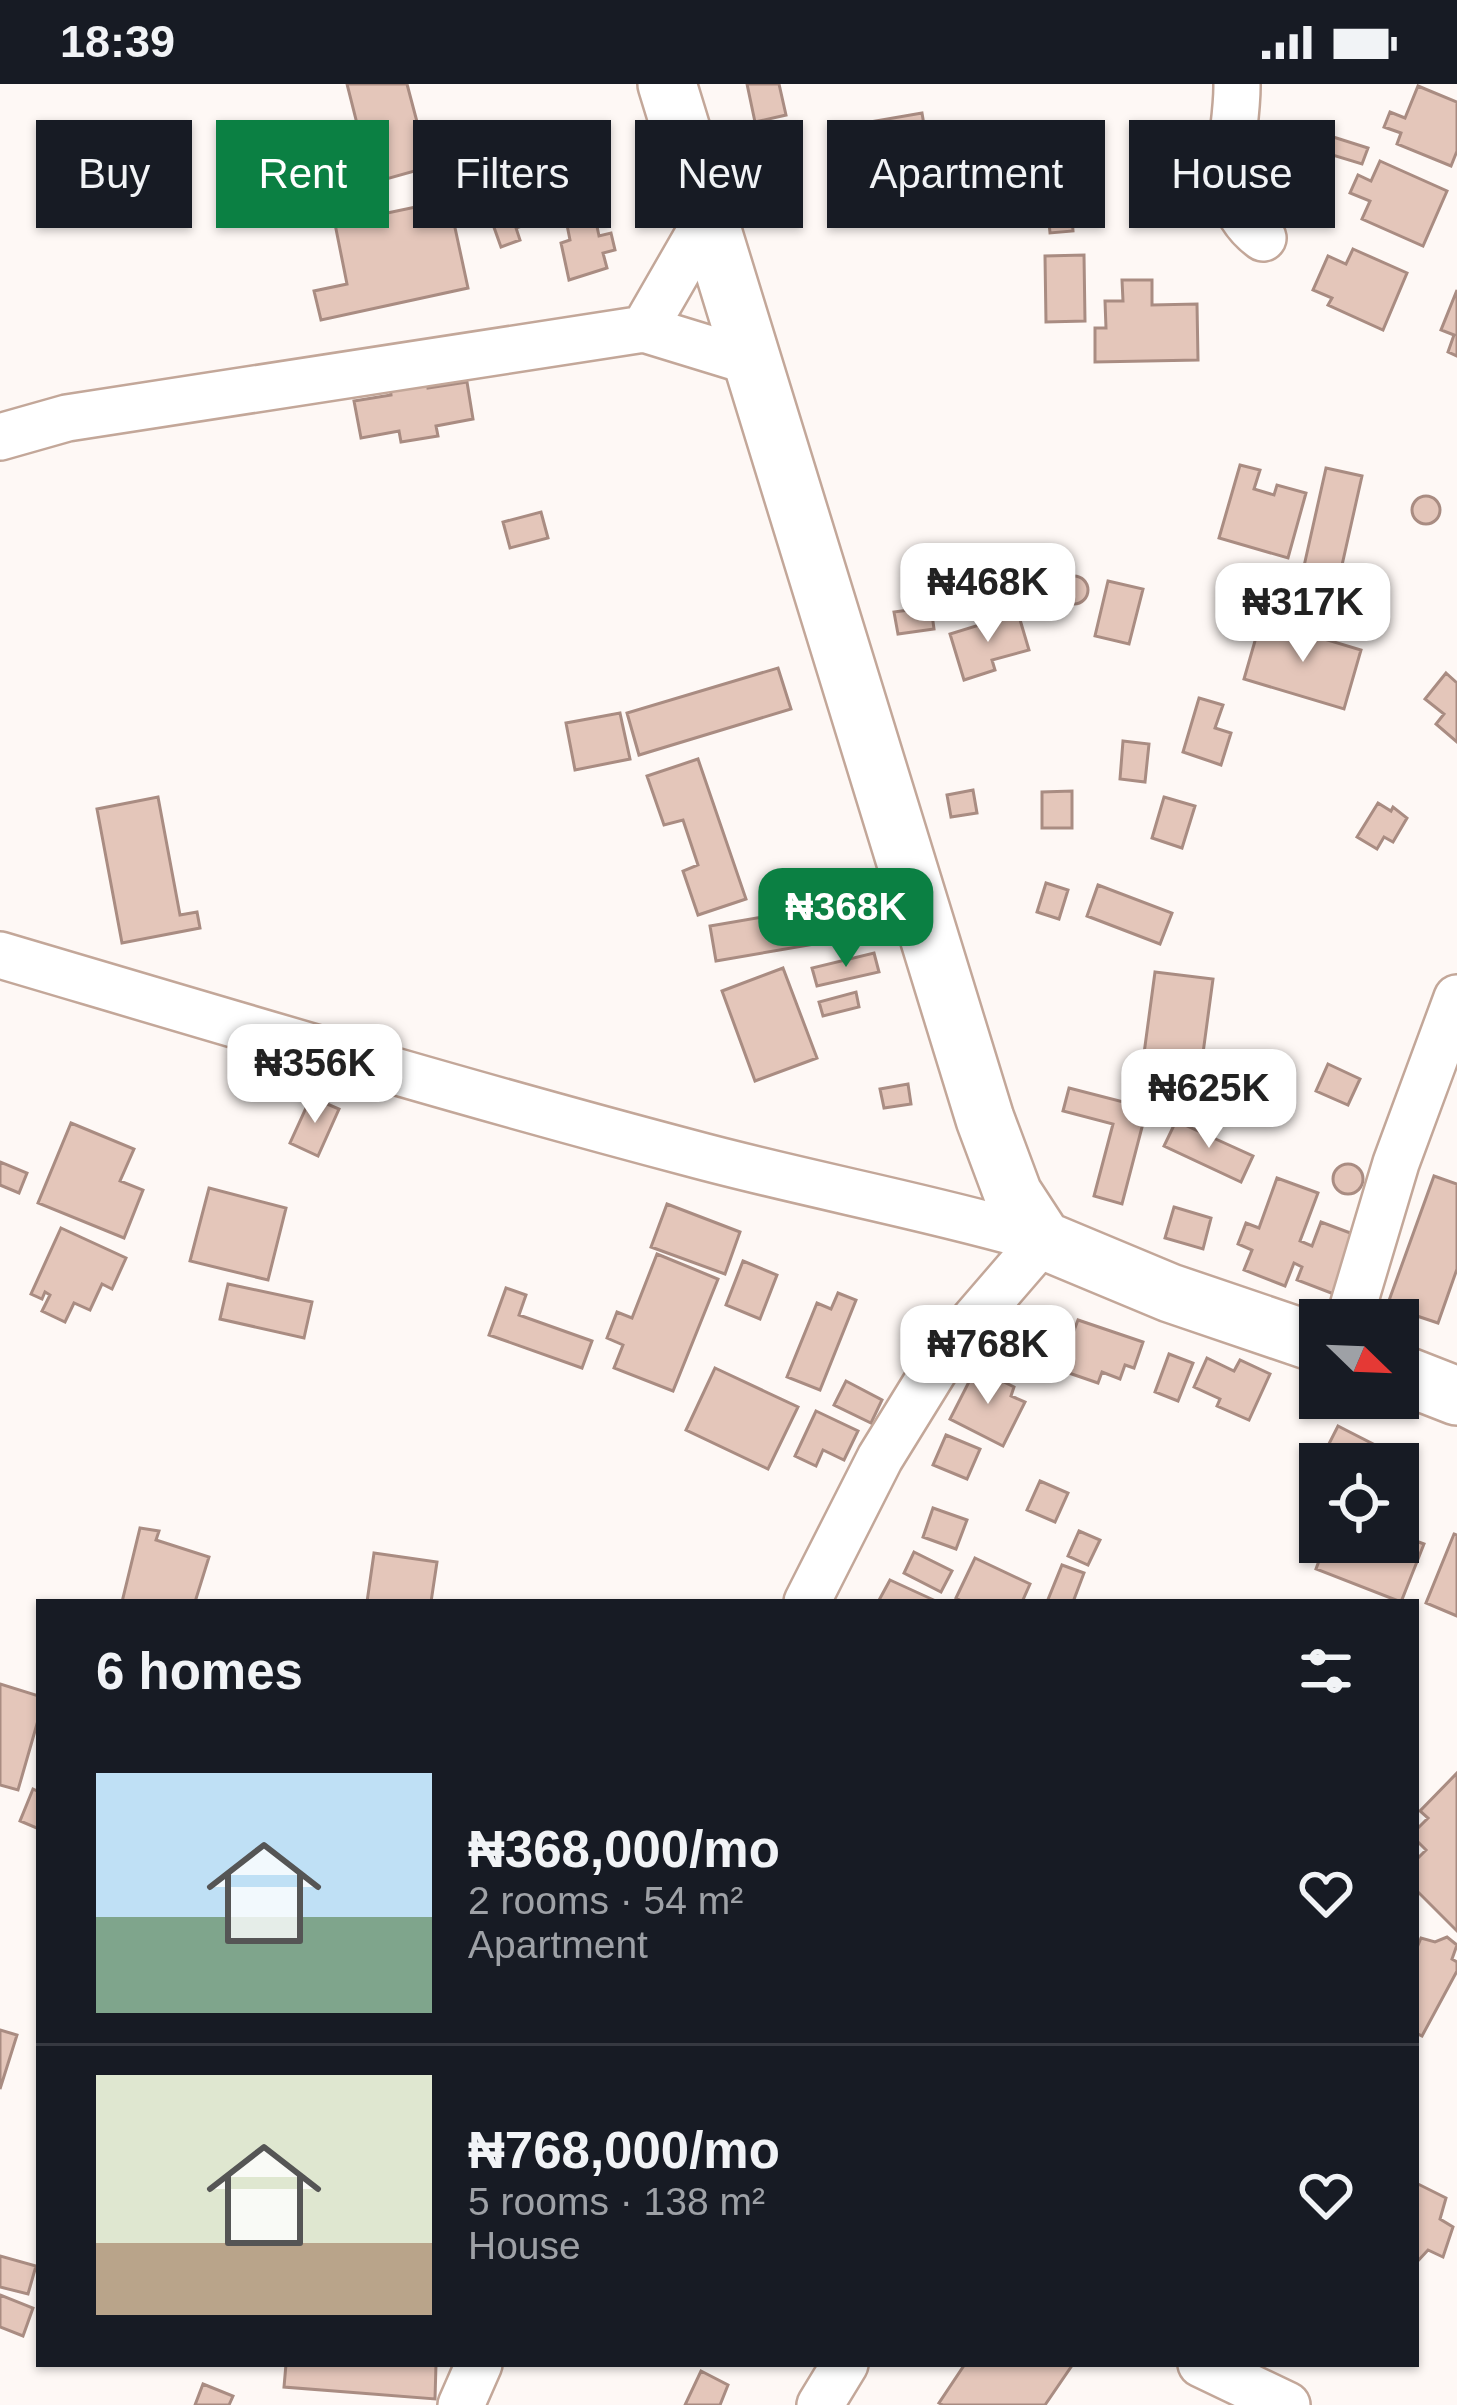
<!DOCTYPE html>
<meta charset="utf-8">
<style>
:root{--surface:#171b24;--page:#242831;--text:#f1f3f6;--muted:#9ea1a6;--line:#363941;--accent:#0b8043}
body{margin:0;font-family:Arial,sans-serif;background:var(--page);color:var(--text);height:100vh;display:flex;flex-direction:column;font-size:45px;white-space:nowrap}
*{box-sizing:border-box;margin:0}
p{font-size:39px;color:var(--muted)}
.icon{flex:none;width:66px;height:66px;fill:none;stroke:currentColor;stroke-width:2;stroke-linecap:round;stroke-linejoin:round}
.map{position:relative;flex:1;overflow:hidden}
.side{position:absolute;left:36px;top:1515px;width:1383px;height:768px;display:flex;flex-direction:column;background:var(--surface);border-radius:0px;box-shadow:0 3px 9px #0004}
.side>*{flex:none}
.hud{position:absolute;left:36px;top:36px;width:1386px;height:108px;display:flex;gap:24px}
.needle{width:78px;rotate:113deg}
.controls{position:absolute;left:1299px;top:1215px;display:grid;gap:24px}
.controls a{display:grid;place-items:center;width:120px;height:120px;border-radius:0px;background:var(--surface);box-shadow:0 3px 9px #0004;font-size:60px}
.price{position:absolute;translate:-50% -102px;padding:0 27px;border-radius:24px;background:#fff;color:#222;font-size:39px;line-height:78px;filter:drop-shadow(0 3px 6px #0008)}
.price::after{content:'';position:absolute;left:50%;top:72px;width:36px;height:27px;margin-left:-18px;background:inherit;clip-path:polygon(0 0,100% 0,50% 100%)}
.price.on{background:var(--accent);color:#fff}
ul{padding:0;list-style:none}
li{display:flex;align-items:center;gap:36px;height:300px;padding:0 60px}
li+li{border-top:3px solid var(--line)}
li span{display:grid;place-items:center;flex:none;width:336px;height:240px;border-radius:0px;color:#555}
li>.icon{margin-inline-start:auto}
span .icon{width:144px;height:144px;fill:#fffc;stroke-width:1}
li b{font-size:51px}
h2{display:flex;justify-content:space-between;align-items:center;height:144px;padding:0 60px;font-size:51px}
.tag{padding:0 42px;border-radius:0px;background:var(--surface);box-shadow:0 3px 9px #0004;font-size:42px;line-height:108px}
.tag.on{background:var(--accent);color:#fff}
.status{display:flex;justify-content:space-between;align-items:center;height:84px;padding:0 60px;background:var(--surface);direction:ltr}
.status svg{height:33px;fill:currentColor}
.map>svg:first-child{display:block}
</style>
<div class="status"><b>18:39</b><svg viewBox="0 0 49 12"><path d="M0 12V9h3v3zM5 12V6h3v6zM10 12V3h3v9zM15 12V0h3v12zM26 1h20v11H26zM47 4h2v5h-2z"/></svg></div>
<div class="map">
<svg width="1457" height="2321" viewBox="0 0 1457 2321">
<rect width="100%" height="100%" fill="#fef8f5"/>
<path fill="#e4c6ba" stroke="#a98c82" stroke-width="3" d="M347 0H407L429 83 372 99Z
M747 0H779L786 31 755 38Z
M1418 2 1457 18V67L1451 82 1397 60 1401 49 1384 43 1390 28 1405 34Z
M922 29 932 89 857 102 847 42Z
M1289 39 1368 64 1362 80 1283 56Z
M523 42 547 115 532 120 538 136 516 144 520 156 501 163 491 135 473 141 457 91 472 86 464 63Z
M1269 67 1300 70 1297 104 1266 101Z
M1380 77 1447 107 1423 162 1362 135 1370 117 1350 109 1358 91 1371 97Z
M449 116 468 204 321 236 314 207 347 200 335 140Z
M1071 117 1073 147 1050 149 1047 118Z
M594 128 599 152 611 149 615 166 603 169 607 184 569 196 561 159 570 156 566 136Z
M1353 165 1407 189 1383 246 1328 221 1332 214 1313 206 1328 172 1346 180Z
M1084 171 1085 237 1046 238 1045 172Z
M1122 196H1152V221L1197 220 1198 276 1095 278V244H1106L1105 217H1123Z
M1457 206V272L1448 268 1454 251 1441 246Z
M427 295 428 304 467 298 473 335 436 342 438 352 401 358 399 347 361 354 354 317 391 311 390 302Z
M1240 381 1260 386 1254 405 1274 411 1277 401 1306 409 1288 474 1219 454Z
M1326 384 1362 392 1338 499 1302 491Z
M1412 426a14 14 0 1 1 28 0a14 14 0 1 1-28 0Z
M541 428 548 454 510 464 503 438Z
M1000 466 1016 520 963 535 956 511 969 507 960 478Z
M1060 506a14 14 0 1 1 28 0a14 14 0 1 1-28 0Z
M1108 497 1143 505 1129 560 1095 552Z
M1298 507 1319 515 1311 536 1289 528Z
M1332 514 1350 519 1344 541 1326 536Z
M931 523 934 545 898 550 894 528Z
M1018 529 1029 566 992 576 995 586 964 596 950 550Z
M1261 536 1361 566 1344 625 1244 595Z
M778 584 791 625 639 671 627 629Z
M1446 589 1457 599V658L1436 640 1444 630 1425 615Z
M1199 614 1223 621 1215 644 1231 649 1221 681 1183 668Z
M620 629 630 675 575 686 566 639Z
M1123 657 1149 660 1145 698 1120 695Z
M698 675 746 815 698 831 683 787 698 781 683 736 664 741 647 692Z
M973 706 977 729 951 733 947 711Z
M1072 707V744H1042V708Z
M158 713 180 831 197 828 200 844 122 859 97 725Z
M1164 713 1195 722 1182 764 1152 754Z
M1378 719 1391 727 1393 723 1407 734 1393 758 1384 753 1377 765 1357 753Z
M1046 799 1068 806 1059 835 1037 828Z
M1098 801 1172 829 1160 860 1087 832Z
M861 816 867 851 716 877 710 842Z
M874 869 879 888 817 902 812 884Z
M783 884 817 974 755 997 722 907Z
M1155 888 1213 895 1201 984 1143 977Z
M856 908 859 923 823 932 819 918Z
M1328 980 1360 995 1348 1021 1316 1007Z
M908 1000 911 1020 884 1024 880 1005Z
M1069 1004 1147 1024 1122 1120 1094 1112 1113 1040 1063 1027Z
M311 1013 339 1025 318 1072 290 1059Z
M1176 1037 1253 1072 1241 1098 1164 1062Z
M71 1039 134 1065 120 1097 143 1106 124 1154 38 1119Z
M0 1078 27 1089 19 1109 0 1101Z
M1333 1095a15 15 0 1 1 30 0a15 15 0 1 1-30 0Z
M1434 1092 1457 1100V1185L1438 1239 1387 1222Z
M1277 1094 1318 1109 1300 1157 1312 1162 1321 1138 1361 1153 1339 1212 1297 1196 1302 1183 1294 1179 1285 1202 1244 1186 1252 1166 1238 1160 1246 1139 1259 1144Z
M209 1104 286 1124 268 1196 190 1177Z
M667 1120 740 1148 725 1190 651 1163Z
M1174 1123 1211 1134 1203 1165 1165 1154Z
M61 1144 126 1174 112 1205 102 1200 90 1226 74 1219 65 1238 42 1227 50 1211 45 1208 42 1215 31 1210Z
M657 1170 718 1195 673 1307 614 1284 623 1261 607 1254 617 1228 632 1234Z
M743 1177 777 1191 760 1235 726 1221Z
M228 1200 312 1218 304 1254 220 1235Z
M506 1204 526 1211 519 1231 592 1257 582 1284 489 1251Z
M838 1209 856 1216 820 1306 787 1293 817 1219 831 1225Z
M1035 1235 1073 1249 1078 1236 1143 1258 1134 1284 1125 1281 1120 1295 1102 1288 1098 1299 1066 1288 1071 1273 1051 1266 1044 1287 1020 1279Z
M1169 1270 1193 1279 1178 1317 1155 1308Z
M1207 1274 1234 1287 1240 1276 1270 1290 1249 1336 1217 1322 1220 1315 1194 1303Z
M715 1284 798 1323 768 1385 686 1346Z
M976 1284 1014 1303 1011 1312 1025 1318 1003 1362 950 1335Z
M846 1297 882 1316 871 1339 834 1321Z
M816 1327 858 1347 844 1376 823 1366 816 1382 795 1372Z
M1338 1342 1373 1360 1363 1380H1320V1409L1307 1403Z
M946 1351 980 1365 967 1395 933 1381Z
M1040 1397 1068 1409 1055 1438 1027 1426Z
M933 1424 967 1436 956 1465 923 1453Z
M1398 1429 1412 1435 1405 1453 1424 1460 1401 1518 1316 1485 1326 1458H1398Z
M140 1444 159 1447 156 1456 209 1473 195 1518H122Z
M1079 1447 1100 1456 1088 1481 1068 1472Z
M1454 1450 1457 1451V1532L1426 1519Z
M914 1468 952 1487 941 1508 904 1489Z
M374 1469 437 1478 431 1518H367Z
M975 1474 1030 1500 1022 1518H963L956 1514Z
M1062 1481 1084 1489 1073 1518H1047Z
M890 1496 938 1518H878Z
M0 1600 39 1612V1633L18 1706 0 1701Z
M1457 1689V1847L1416 1806V1776L1426 1766 1416 1756V1746L1428 1734 1420 1727Z
M33 1705 39 1708V1745L20 1737Z
M1447 1853 1457 1861 1452 1875 1457 1878V1887L1422 1952 1416 1949V1866L1421 1854 1435 1858Z
M0 1946 17 1951 0 2005Z
M1416 2099 1446 2114 1440 2135 1453 2143 1443 2173 1428 2166 1416 2179Z
M0 2172 36 2182 28 2210 0 2203Z
M0 2211 33 2224 23 2252 0 2243Z
M286 2280H436L435 2315 284 2303Z
M965 2280H1073L1045 2321H943L939 2319Z
M701 2287 728 2301 720 2321H685Z
M203 2300 233 2312 229 2321H195Z"/>
<g fill="none" stroke-linecap="round" stroke-linejoin="round">
<g stroke="#c3a799" stroke-width="50">
<path id="minor" d="M1237 0C1238 56 1210 115 1263 154
M709 132 644 245 755 279
M0 353 67 334 644 245
M0 871C230 939 459 1008 690 1069 808 1101 927 1122 1043 1156L943 1272 880 1374 807 1518
M1349 1236 1396 1079 1457 914
M1201 2280 1287 2321
M461 2321 479 2280
M820 2321 845 2280"/>
</g>
<g stroke="#c3a799" stroke-width="62">
<path id="tertiary" d="M667 0 985 1035 1013 1110 1043 1156 1170 1209 1320 1260
M1398 1289 1457 1312"/>
</g>
<use href="#minor" stroke="#fff" stroke-width="45"/>
<use href="#tertiary" stroke="#fff" stroke-width="57"/>
</g>
</svg>
<div class="controls">
<a><svg class="needle" viewBox="-14 -14 28 28"><path d="M0-13l5 13h-10z" fill="#e53935"/><path d="M0 13l5-13h-10z" fill="#9ea1a6"/></svg></a>
<a><svg class="icon" aria-label="locate" viewBox="0 0 24 24"><circle cx="12" cy="12" r="6"/><path d="M12 2v4M12 18v4M2 12h4M18 12h4"/></svg></a>
</div>
<b class="price" style="left:988px;top:561px">₦468K</b>
<b class="price" style="left:1303px;top:581px">₦317K</b>
<b class="price on" style="left:846px;top:886px">₦368K</b>
<b class="price" style="left:315px;top:1042px">₦356K</b>
<b class="price" style="left:1209px;top:1067px">₦625K</b>
<b class="price" style="left:988px;top:1323px">₦768K</b>
<div class="hud">
<a class="tag">Buy</a>
<a class="tag on">Rent</a>
<a class="tag">Filters</a>
<a class="tag">New</a>
<a class="tag">Apartment</a>
<a class="tag">House</a>
</div>
<section class="side">
<h2>6 homes<svg class="icon" aria-label="filters" viewBox="0 0 24 24"><path d="M4 7h16M4 17h16"/><circle cx="9" cy="7" r="2"/><circle cx="15" cy="17" r="2"/></svg></h2>
<ul>
<li><span style="background:linear-gradient(#bfe0f5 60%,#7fa58c 0)"><svg class="icon" aria-label="home" viewBox="0 0 24 24"><path d="M3 11l9-7 9 7M6 9v11h12V9"/></svg></span><div><b>₦368,000/mo</b><p>2 rooms · 54 m²</p><p>Apartment</p></div><svg class="icon" aria-label="heart" viewBox="0 0 24 24"><path d="M12 20l-8-8c-3-5 5-10 8-4 3-6 11-1 8 4z"/></svg></li>
<li><span style="background:linear-gradient(#dfe7d0 70%,#b9a48a 0)"><svg class="icon" aria-label="home" viewBox="0 0 24 24"><path d="M3 11l9-7 9 7M6 9v11h12V9"/></svg></span><div><b>₦768,000/mo</b><p>5 rooms · 138 m²</p><p>House</p></div><svg class="icon" aria-label="heart" viewBox="0 0 24 24"><path d="M12 20l-8-8c-3-5 5-10 8-4 3-6 11-1 8 4z"/></svg></li>
</ul>
</section>
</div>
